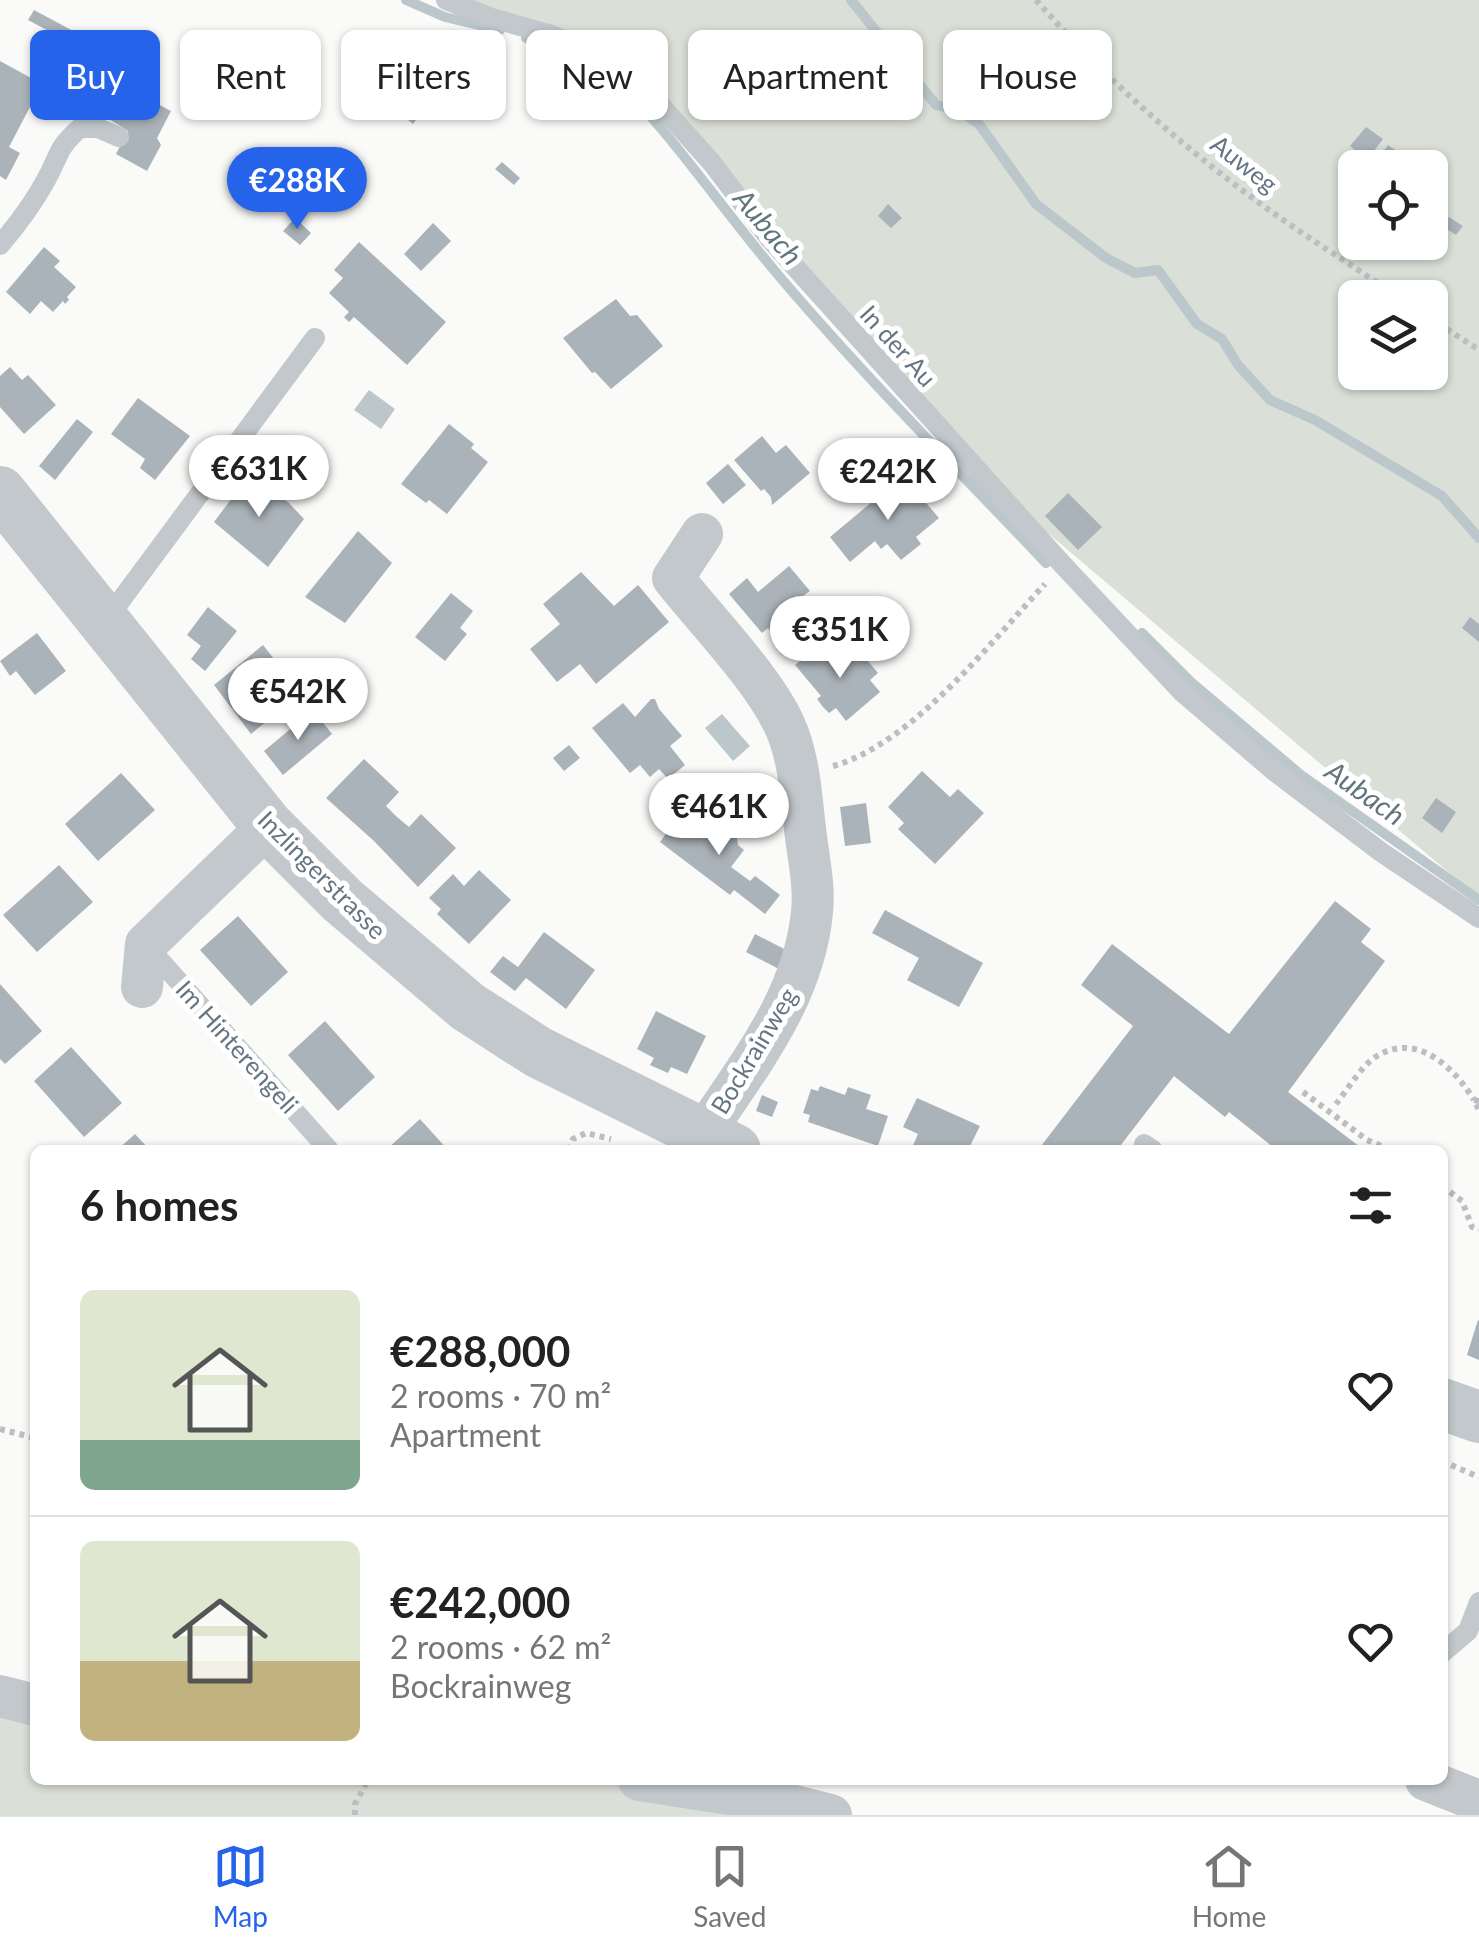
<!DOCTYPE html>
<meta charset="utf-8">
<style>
:root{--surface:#fff;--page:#f6f6f6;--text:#222;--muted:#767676;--line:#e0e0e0;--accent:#2563eb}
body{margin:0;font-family:Lato,sans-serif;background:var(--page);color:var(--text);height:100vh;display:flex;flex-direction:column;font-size:38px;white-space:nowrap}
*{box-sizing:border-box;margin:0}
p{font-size:32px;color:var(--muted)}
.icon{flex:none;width:55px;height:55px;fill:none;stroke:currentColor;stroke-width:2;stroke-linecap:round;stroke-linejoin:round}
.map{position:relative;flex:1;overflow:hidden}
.side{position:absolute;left:30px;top:1145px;width:1418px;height:640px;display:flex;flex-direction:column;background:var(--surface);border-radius:15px;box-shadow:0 2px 8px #0004}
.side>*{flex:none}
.top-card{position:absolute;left:30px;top:30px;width:1420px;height:90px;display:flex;gap:20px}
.fabs{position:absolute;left:1338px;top:150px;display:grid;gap:20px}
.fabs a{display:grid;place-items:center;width:110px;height:110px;border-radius:15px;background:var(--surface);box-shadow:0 2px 8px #0004;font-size:50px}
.price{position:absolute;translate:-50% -85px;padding:0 22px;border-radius:35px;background:#fff;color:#222;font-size:32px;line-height:65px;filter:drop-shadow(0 2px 5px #0008)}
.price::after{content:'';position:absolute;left:50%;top:60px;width:30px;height:22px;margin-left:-15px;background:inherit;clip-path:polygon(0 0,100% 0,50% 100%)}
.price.active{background:var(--accent);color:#fff}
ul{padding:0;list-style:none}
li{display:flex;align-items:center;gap:30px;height:250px;padding:0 50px}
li+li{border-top:2px solid var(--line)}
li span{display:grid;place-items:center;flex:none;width:280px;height:200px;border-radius:15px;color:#555}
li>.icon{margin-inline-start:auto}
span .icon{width:120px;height:120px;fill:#fffc;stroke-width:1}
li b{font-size:42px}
h2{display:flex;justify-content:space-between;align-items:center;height:120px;padding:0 50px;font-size:42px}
.chip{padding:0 35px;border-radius:15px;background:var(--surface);box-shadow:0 2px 8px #0004;font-size:35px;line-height:90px}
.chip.active{background:var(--accent);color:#fff}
.tabs{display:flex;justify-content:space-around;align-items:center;height:140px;border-top:2px solid var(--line);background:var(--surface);font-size:28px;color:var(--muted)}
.tabs a{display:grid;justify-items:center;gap:5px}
.tabs .active{color:var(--accent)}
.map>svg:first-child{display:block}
</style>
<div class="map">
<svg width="1479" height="1815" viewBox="0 0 1479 1815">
<rect width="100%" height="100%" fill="#fafaf8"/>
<path fill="#dadfd7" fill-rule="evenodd" d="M448 0H1479V898L991 485 607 60ZM1355 168H1430V242H1355ZM1355 298H1430V372H1355Z
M0 1702 35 1713V1780H612L685 1790 800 1815H0Z"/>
<path fill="#bbc7cb" d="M369 390 395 409 381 429 354 410Z
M722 714 750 746 733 761 705 728Z"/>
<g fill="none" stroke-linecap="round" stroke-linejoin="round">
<path stroke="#bbc7cb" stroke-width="10" d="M406 0 445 17 500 30
M851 0 936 105 960 111 979 124 1036 204 1106 258 1135 273 1158 270 1197 324 1222 339 1238 365 1270 400 1315 420 1442 496 1479 538
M526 38 580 58
M620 82C680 145 728 217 785 283 868 380 958 470 1046 563
M1142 633 1191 682 1301 775 1479 900"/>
</g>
<path fill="#aab3b9" d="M34 10 75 32 69 42 28 20Z
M0 61 42 84 9 147 20 153 6 180 0 176Z
M109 71 159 98 156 103 171 111 157 138 161 145 147 171 116 154 128 131 90 107Z
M410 105 421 113 413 124 402 115Z
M1366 127 1383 139 1367 160 1350 146Z
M1388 145 1401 154 1393 167 1379 157Z
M502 162 520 178 514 185 495 169Z
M888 204 902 218 891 228 878 216Z
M1449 217 1463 226 1456 235 1442 226Z
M295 218 311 233 300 245 283 231Z
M433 223 451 241 421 271 404 254Z
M359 242 446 322 407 365 354 317 349 322 344 317 349 312 329 293 343 278 334 270Z
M44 247 60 261 54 267 76 287 67 297 69 300 65 304 63 301 53 312 41 301 30 314 6 292Z
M616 299 630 316 637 315 663 346 611 389 595 372 592 373 563 338Z
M10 367 22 380 28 375 56 405 24 434 0 407V376Z
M138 398 190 436 155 480 140 468 145 459 111 434Z
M77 419 93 432 55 480 39 466Z
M449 424 474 444 471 448 488 462 447 514 429 500 426 503 401 484Z
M762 436 776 453 786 445 810 473 772 505 771 497 764 489 761 491 734 460Z
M728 464 746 485 723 504 706 483Z
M250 474 289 503 304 519 268 567 214 522Z
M903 476 939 518 916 537 921 544 901 560 887 544 881 549 875 541 850 562 830 537Z
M1068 493 1102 527 1078 550 1045 516Z
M358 531 392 563 345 623 305 597Z
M789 566 810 591 803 596 813 607 795 622 800 626 781 642 768 628 762 633 729 594 747 578 758 592Z
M581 572 614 606 638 585 669 622 596 684 580 664 557 682 530 649 560 624 543 604Z
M451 593 473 611 460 628 467 634 445 661 415 637Z
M208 607 237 631 205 671 191 659 201 646 187 635Z
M1470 617 1479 624V642L1462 628Z
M37 633 66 671 35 695 16 671 10 676 0 661Z
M820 644 837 665 857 648 878 673 870 680 880 692 846 721 836 708 829 713 823 707 817 699 821 696 795 665Z
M263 645 301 693 251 734 214 685Z
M651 699H655L659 709 682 736 670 746 685 765 668 779 659 769 650 777 640 765 630 773 592 728 623 703 635 717Z
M313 710 332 734 283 775 264 751Z
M569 745 580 758 564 771 553 758Z
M364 759 399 792 386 806 397 817 409 827 421 814 456 848 418 887 374 841 326 798Z
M922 771 950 797 958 789 984 813 935 864 898 829 904 823 888 807Z
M121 773 155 810 98 861 65 824Z
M1436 798 1456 812 1442 833 1422 818Z
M866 803 871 843 845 846 840 807Z
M733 811 738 845 744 850 731 867 750 881 755 876 780 895 765 914 734 890 730 895 660 842 676 820 695 835 711 814Z
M59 865 93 902 37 952 3 915Z
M479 870 511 900 469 944 437 914 441 909 429 898 453 874 464 886Z
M1335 901 1371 929 1361 942 1385 961 1288 1092 1364 1150H1271L1273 1147 1229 1112 1225 1117 1174 1076 1117 1150H1038L1133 1026 1081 985 1112 944 1229 1034Z
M885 910 983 963 959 1007 907 980 919 958 872 933Z
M238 916 288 972 251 1006 200 950Z
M544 932 595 970 566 1009 526 978 515 991 490 972 503 956 518 967Z
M755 934 788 951 779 969 746 952Z
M0 984 42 1031 5 1064 0 1059Z
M656 1011 706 1036 687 1074 671 1067 668 1073 650 1065 654 1058 637 1049Z
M325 1021 375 1077 338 1111 288 1055Z
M71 1047 122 1103 84 1137 34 1081Z
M820 1086 845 1095 848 1087 871 1095 866 1109 888 1116 878 1146 808 1122 810 1115 803 1113 811 1089 818 1091Z
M762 1095 778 1102 772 1117 756 1111Z
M917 1098 980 1126 968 1150H911L918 1134 903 1127Z
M420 1119 448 1150H386Z
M135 1134 150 1150H117Z
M1478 1320 1479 1321V1360L1467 1355Z"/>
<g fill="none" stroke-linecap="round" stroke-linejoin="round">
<path stroke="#bbbfc2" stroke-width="6" stroke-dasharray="5 5" stroke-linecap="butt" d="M1036 0C1104 77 1182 147 1265 207 1309 239 1355 267 1400 298
M1430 318 1479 350
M833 766C912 744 990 643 1045 584
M1303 1092 1367 1140 1391 1150
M1479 1101 1474 1100 1479 1110
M1336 1104C1348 1089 1361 1066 1377 1056 1418 1031 1455 1069 1474 1100
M569 1150 573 1139 586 1133 611 1139
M1442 1186 1462 1201 1472 1227 1479 1230
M0 1429 35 1438
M1442 1461 1479 1477
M355 1815V1804L368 1780"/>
<path stroke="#c3c8cc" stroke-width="20" d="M446 0 492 18 552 35 607 60 654 98 712 163 769 238 1063 565 1182 692 1274 771 1381 852 1479 918
M0 245C18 224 33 204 46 180 60 155 56 149 80 128H98L119 137
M107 619 315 338
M147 946 329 1150
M1144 1144 1153 1150
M1442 1653 1468 1631 1479 1602"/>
<path stroke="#c3c8cc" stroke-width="42" d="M702 534 673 578C707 621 761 676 784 724 799 756 801 794 805 829 808 856 815 886 812 912 804 998 748 1066 702 1136
M142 987 146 944 268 826
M0 1696 35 1705
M639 1780 775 1801 831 1815
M1426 1780 1479 1801"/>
<path stroke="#c3c8cc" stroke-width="52" d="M0 492 268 826 342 900 468 1007 538 1052 735 1150
M1442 1404 1479 1417"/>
</g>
<g text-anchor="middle" stroke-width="10" stroke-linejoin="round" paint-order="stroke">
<g font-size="25" fill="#657683" stroke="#fff">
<text transform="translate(1244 164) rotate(38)" y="9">Auweg</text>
<text transform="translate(898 346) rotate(48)" y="9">In der Au</text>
<text transform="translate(322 875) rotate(45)" y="9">Inzlingerstrasse</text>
<text transform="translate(237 1047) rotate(48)" y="9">Im Hinterengeli</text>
<text transform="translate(754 1051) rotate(-59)" y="9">Bockrainweg</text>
</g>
<g font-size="28" font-style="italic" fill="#60757c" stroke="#fff">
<text transform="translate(768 227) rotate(50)" y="10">Aubach</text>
<text transform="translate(1365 793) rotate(35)" y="10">Aubach</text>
</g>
</g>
</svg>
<div class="fabs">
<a><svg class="icon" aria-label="locate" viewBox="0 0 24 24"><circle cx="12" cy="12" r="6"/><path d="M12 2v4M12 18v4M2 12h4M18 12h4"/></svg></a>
<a><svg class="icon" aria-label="layers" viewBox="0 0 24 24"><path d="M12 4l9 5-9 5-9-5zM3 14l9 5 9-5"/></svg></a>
</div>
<b class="price active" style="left:297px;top:232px">€288K</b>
<b class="price" style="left:259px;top:520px">€631K</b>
<b class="price" style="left:888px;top:523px">€242K</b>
<b class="price" style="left:840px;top:681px">€351K</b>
<b class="price" style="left:298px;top:743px">€542K</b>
<b class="price" style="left:719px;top:858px">€461K</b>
<div class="top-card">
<a class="chip active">Buy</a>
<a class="chip">Rent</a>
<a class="chip">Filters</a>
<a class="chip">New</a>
<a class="chip">Apartment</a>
<a class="chip">House</a>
</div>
<section class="side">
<h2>6 homes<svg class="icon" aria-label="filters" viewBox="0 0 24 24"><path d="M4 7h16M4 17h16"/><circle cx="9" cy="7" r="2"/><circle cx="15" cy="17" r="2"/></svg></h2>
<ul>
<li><span style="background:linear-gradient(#dfe7d0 75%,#7fa58c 0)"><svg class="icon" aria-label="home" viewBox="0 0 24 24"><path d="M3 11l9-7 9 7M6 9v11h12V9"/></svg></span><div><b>€288,000</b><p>2 rooms · 70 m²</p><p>Apartment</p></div><svg class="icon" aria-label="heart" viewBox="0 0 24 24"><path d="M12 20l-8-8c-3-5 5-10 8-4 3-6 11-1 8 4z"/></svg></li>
<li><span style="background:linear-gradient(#dfe7d0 60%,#c2b280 0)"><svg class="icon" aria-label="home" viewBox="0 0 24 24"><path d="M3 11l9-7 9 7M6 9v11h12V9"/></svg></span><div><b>€242,000</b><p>2 rooms · 62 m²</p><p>Bockrainweg</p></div><svg class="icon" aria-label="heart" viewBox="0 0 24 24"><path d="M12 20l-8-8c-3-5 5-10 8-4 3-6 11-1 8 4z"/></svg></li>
</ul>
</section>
</div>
<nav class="tabs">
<a class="active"><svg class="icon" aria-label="map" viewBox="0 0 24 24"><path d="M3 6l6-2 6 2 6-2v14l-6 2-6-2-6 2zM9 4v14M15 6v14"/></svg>Map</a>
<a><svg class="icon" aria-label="saved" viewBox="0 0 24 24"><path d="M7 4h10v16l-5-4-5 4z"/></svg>Saved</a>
<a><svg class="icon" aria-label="home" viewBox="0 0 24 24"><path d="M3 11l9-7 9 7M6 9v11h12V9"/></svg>Home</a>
</nav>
